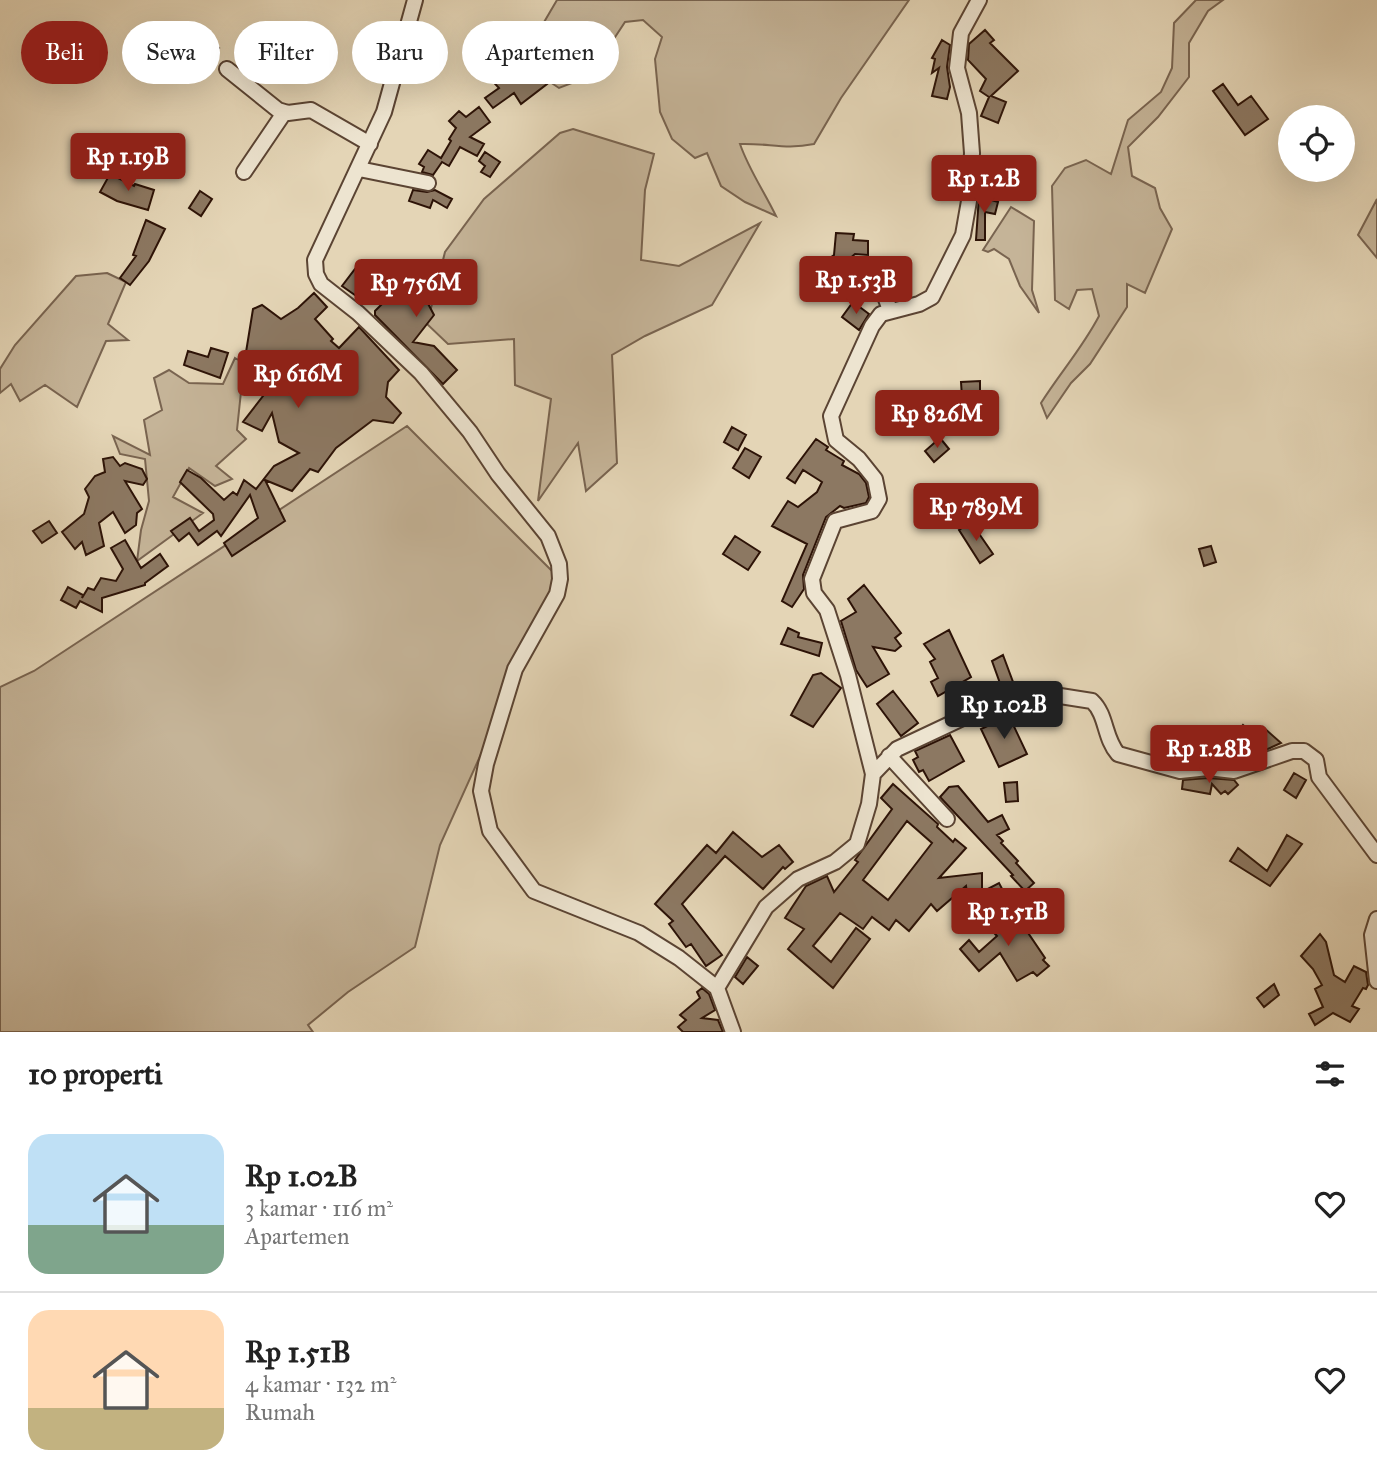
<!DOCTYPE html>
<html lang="id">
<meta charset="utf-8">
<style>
:root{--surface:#fff;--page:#f6f6f6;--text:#222;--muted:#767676;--line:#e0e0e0;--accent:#8f2418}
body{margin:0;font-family:"IM FELL Great Primer",serif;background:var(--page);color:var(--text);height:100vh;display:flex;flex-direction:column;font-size:26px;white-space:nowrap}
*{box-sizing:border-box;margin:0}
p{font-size:23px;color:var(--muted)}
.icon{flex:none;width:38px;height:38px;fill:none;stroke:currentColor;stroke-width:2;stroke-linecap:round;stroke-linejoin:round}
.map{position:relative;height:1032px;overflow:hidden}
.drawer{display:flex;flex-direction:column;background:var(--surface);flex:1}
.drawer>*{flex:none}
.banner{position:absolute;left:21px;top:21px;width:700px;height:63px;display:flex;gap:14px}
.controls{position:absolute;left:1278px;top:105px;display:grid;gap:14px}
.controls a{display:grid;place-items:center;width:77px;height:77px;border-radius:50%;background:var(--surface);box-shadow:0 7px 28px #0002;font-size:35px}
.price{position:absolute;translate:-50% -60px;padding:0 16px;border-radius:7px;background:var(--accent);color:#fff;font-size:23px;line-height:46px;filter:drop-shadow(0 2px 4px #0008)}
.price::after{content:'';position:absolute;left:50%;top:42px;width:21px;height:16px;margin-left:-10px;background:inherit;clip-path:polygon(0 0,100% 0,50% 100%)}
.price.on{background:#222;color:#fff}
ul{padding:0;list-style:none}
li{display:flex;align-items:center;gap:21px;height:175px;padding:0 28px}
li+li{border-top:2px solid var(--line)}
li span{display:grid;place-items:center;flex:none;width:196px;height:140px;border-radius:21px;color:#555}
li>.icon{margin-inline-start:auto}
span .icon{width:84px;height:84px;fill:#fffc;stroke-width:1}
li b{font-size:30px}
h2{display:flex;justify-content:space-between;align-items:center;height:84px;padding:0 28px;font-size:30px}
.chip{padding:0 24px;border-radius:32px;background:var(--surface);box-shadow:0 7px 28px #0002;font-size:24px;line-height:63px}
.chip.on{background:var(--accent);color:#fff}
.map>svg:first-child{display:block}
</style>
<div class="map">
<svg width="1377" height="1032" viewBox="0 0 1377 1032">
<rect width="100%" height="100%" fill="#e4d5b6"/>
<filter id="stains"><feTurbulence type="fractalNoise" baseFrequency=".00286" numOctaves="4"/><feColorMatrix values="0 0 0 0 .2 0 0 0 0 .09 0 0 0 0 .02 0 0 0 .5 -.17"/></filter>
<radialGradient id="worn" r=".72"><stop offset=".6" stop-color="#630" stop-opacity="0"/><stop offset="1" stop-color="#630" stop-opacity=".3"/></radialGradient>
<path fill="#c5b498" stroke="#796450" stroke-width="2" d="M557 0H909L841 98 814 144C785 150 769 143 740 144 749 170 764 191 776 216L745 202 721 186 707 153 695 158 672 139 660 112 655 59 662 37 643 20 625 22 604 54 580 80 559 88 541 76 559 60 572 54 540 29Z
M1196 0H1223L1208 11 1189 43V77L1158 117 1128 147 1132 176 1155 188 1160 208 1172 229 1145 293 1127 284V307L1090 364 1071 383 1047 418 1041 403C1060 373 1083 347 1099 316L1092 289 1077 290 1069 309 1055 300 1052 186 1065 168 1086 160 1111 174 1128 120 1161 92 1172 68 1174 23Z
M573 129 654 154 645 190 641 260 679 266 760 223 712 305 645 336 612 355 617 463 586 491 578 443 538 501 551 399 515 385 514 339 448 344 427 324 445 252 484 199 560 133Z
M1377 199V258L1358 235Z
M1011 207 1034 221 1032 290 1039 313 1020 286 1009 259 994 249 988 252 983 250Z
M107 273 126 282 108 324 128 340 106 341 77 407 45 385 20 401 11 384 0 393V369L15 345 76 276Z
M235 358 244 363 237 430 246 439 216 466 232 479 215 486 189 468 173 497 203 513 137 561 141 530 149 501 145 459 120 454 113 436 150 455 144 420 162 410 154 378 169 370 189 383 223 384Z
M407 426 560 579 440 845 415 947 348 992 308 1025 313 1032H0V687L34 671Z"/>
<path fill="#8c7862" stroke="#2d1307" stroke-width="2" fill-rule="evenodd" d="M985 30 994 40 990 43 1018 71 991 96 1006 102 998 123 981 116 989 97 980 91 986 79 968 60 969 44Z
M210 38 219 48 205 62 196 52Z
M555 39 563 51 537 73 547 84 521 104 514 93 493 108 485 98 499 88 488 76 502 64 513 77 531 65 524 54 534 49 536 53Z
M942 40 950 45 947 67 950 87 947 99 932 96 939 68 932 73 935 59 932 58Z
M1223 84 1238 105 1251 96 1268 119 1245 135 1213 91Z
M479 107 490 122 470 137 484 144 477 156 460 147 449 166 442 162 433 175 422 172 424 167 419 164 428 150 441 158 451 141 449 139 456 128 449 121 459 111 466 117Z
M485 152 500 162 490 177 481 172 485 166 479 161Z
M110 174 134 186 135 184 154 190 148 210 117 201 100 192Z
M413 190 427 192 435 190 452 199 447 208 433 200 430 208 409 201Z
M200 191 212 199 201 216 189 208Z
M979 196 998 202 995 214 985 212V240H976Z
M146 220 165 229 149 261 130 285 120 278 136 256 133 255Z
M836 233 854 234 853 240 868 241V255L855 254 839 268 830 258 834 255Z
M432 264 448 279 425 298 434 315 413 342 434 346 457 370 443 384 375 315V311L398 288Z
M355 269 374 285 362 300 342 286Z
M314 293 327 307 315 319 333 339 331 341 339 348 359 327 399 370 388 382 386 397 401 413 393 423 373 420 336 448 318 472 310 469 292 491 265 480 285 521 232 556 224 543 258 518 250 495 221 536 217 531 198 545 189 533 179 541 171 531 190 518 199 531 214 520 213 514 180 482 187 470 201 478 224 500 233 492 237 495 244 480 256 489 274 466 299 453 279 442 272 413 262 431 243 422 263 396 241 383 253 309 262 305 281 319 298 308Z
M853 302 869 314 859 330 842 317Z
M211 348 228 353 220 378 184 365 188 351 208 357Z
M980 381V397L962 398 961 382Z
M732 427 746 435 738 450 724 442Z
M940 438 949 449 934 462 925 451Z
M816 439 828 447 826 450 844 461 842 465 859 474 866 483 869 497 866 503 844 508 840 506 826 517 803 575 804 589 792 607 782 601 807 544 772 526 788 501 798 507 817 492 822 482 803 470 795 483 787 478Z
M745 448 761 457 749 478 733 468Z
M113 457 120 466 125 463 142 469 147 479 143 485 125 481 142 509 137 513 136 525 125 533 113 512 99 523 104 546 86 555 82 542 75 549 62 532 84 514 89 497 85 489 95 476 105 472 103 459Z
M49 521 57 533 42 543 33 531Z
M971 522 993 554 980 563 959 530Z
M735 536 760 552 748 570 723 554Z
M125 540 141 568 160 554 168 566 145 583V585L102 598V612L80 601 76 608 61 600 68 587 83 595 82 598 88 588 94 590 101 578 116 581 123 569 111 548Z
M1211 546 1216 562 1204 566 1199 549Z
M864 585 901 633 895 638 901 646 895 651 873 647 889 674 867 687 856 670 841 621 856 612 848 599Z
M788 628 799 633 798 637 822 643 819 656 781 644Z
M949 630 971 677 938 696 931 682 938 678 930 662 935 659 924 644Z
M1003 655 1013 682 1001 686 992 661Z
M821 673 841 688 813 727 791 715 813 675Z
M893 691 918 723 901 736 877 704Z
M1009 716 1027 754 999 767 981 729Z
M1243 725 1251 732 1229 761 1215 759 1206 753 1219 736 1225 741 1234 729 1238 731Z
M1263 727 1281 743 1261 752 1250 742Z
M950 735 964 761 929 781 923 770 919 772 913 760 918 757 915 751Z
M1294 773 1306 780 1296 798 1284 790Z
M1208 778 1234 780 1238 785 1228 794 1225 791 1221 794 1212 784 1210 794 1182 789 1183 780Z
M1017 782 1018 801 1006 802 1004 783Z
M893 784 938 824 937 827 953 842 955 839 966 848 939 878 982 873V892L999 883 1007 898 993 906 989 898 968 900 966 886 937 911 931 904 909 931 896 920 889 930 872 917 863 929 840 913 813 946 831 962 856 928 870 939 833 988 788 949 804 929 785 918 806 886 827 876 834 892 858 862 855 860 892 809 881 798ZM907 821 932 843 888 900 863 880Z
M958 786 988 822 1002 815 1009 829 997 835 1003 841 1001 843 1018 861 1016 863 1034 883 1025 891 1011 876 1013 875 940 797 949 787Z
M733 832 762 857 779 845 793 862 785 869 783 867 763 889 725 856 682 904 722 955 706 966 691 944 686 947 669 924 673 921 655 904 707 845 716 853Z
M1287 835 1302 844 1270 886 1230 861 1238 848 1267 871Z
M1003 907 1019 926 1022 924 1045 958 1043 960 1049 966 1037 976 1033 972 1017 981 1000 953 979 971 960 949 969 940 979 952 997 936 985 923Z
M1320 934 1326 942 1334 975 1345 982 1354 966 1366 972 1368 985 1366 989 1363 988 1352 1006 1359 1009 1350 1022 1333 1013 1315 1025 1309 1014 1323 1007 1315 989 1322 985 1313 969 1301 956Z
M747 957 758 966 743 984 735 977Z
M1274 984 1279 995 1264 1007 1257 998Z
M702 988 709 994 715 1010 702 1018 718 1020 723 1032H683L678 1027 686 1020 680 1015 700 998 697 992Z"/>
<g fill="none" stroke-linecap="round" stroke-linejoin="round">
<g stroke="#5b4433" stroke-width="18">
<path id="minor" d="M415 0 384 112 315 260 316 274 321 284 358 313 421 373 470 432 498 474 548 536 559 564 560 579 557 594 515 669 486 764 481 791 490 831 534 891 639 933 679 958 717 988 733 1032
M227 69 278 110 288 113 311 110 370 144
M359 169 428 183
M244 172 284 113
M873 268C878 284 886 295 890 311
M889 756 947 819
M873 774 897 749 1022 690 1092 701C1107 715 1104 738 1118 754L1180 771 1208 768 1234 771 1292 751H1304L1316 760 1319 777 1377 855
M1377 919 1372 935 1377 981
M717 988 766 907 798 879 835 862 857 844 869 804 873 774 848 675 827 610 814 593 812 579 835 521 872 511 879 499 875 479 859 459 836 440 831 416 872 326 881 314 919 304 932 297 963 235 969 201 972 153 969 113 957 68 961 33 979 0"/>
</g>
<use href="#minor" stroke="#ede4d0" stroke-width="14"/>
</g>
<rect width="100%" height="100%" filter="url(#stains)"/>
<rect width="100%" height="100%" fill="url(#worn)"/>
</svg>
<div class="controls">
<a><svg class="icon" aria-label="locate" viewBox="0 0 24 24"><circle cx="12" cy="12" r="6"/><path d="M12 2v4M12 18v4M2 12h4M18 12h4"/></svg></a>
</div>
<b class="price" style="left:128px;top:193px">Rp 1.19B</b>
<b class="price" style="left:984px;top:215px">Rp 1.2B</b>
<b class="price" style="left:856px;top:316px">Rp 1.53B</b>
<b class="price" style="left:416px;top:319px">Rp 756M</b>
<b class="price" style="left:298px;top:410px">Rp 616M</b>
<b class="price" style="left:937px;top:450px">Rp 826M</b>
<b class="price" style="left:976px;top:543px">Rp 789M</b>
<b class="price on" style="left:1004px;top:741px">Rp 1.02B</b>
<b class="price" style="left:1209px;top:785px">Rp 1.28B</b>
<b class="price" style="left:1008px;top:948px">Rp 1.51B</b>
<div class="banner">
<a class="chip on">Beli</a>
<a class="chip">Sewa</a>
<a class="chip">Filter</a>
<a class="chip">Baru</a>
<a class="chip">Apartemen</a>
</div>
</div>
<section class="drawer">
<h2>10 properti<svg class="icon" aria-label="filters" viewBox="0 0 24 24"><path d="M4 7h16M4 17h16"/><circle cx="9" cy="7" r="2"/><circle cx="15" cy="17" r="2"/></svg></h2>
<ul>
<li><span style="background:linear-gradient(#bfe0f5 65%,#7fa58c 0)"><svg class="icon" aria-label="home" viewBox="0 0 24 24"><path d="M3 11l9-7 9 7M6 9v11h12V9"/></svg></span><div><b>Rp 1.02B</b><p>3 kamar · 116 m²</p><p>Apartemen</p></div><svg class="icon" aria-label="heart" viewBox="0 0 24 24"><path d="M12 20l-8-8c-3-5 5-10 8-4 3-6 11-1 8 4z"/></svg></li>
<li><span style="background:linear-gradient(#ffd9b3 70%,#c2b280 0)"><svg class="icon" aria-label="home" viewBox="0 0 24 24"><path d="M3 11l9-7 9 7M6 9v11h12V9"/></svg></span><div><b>Rp 1.51B</b><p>4 kamar · 132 m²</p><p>Rumah</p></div><svg class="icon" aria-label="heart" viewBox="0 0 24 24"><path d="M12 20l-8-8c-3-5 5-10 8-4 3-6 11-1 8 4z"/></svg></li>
</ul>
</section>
